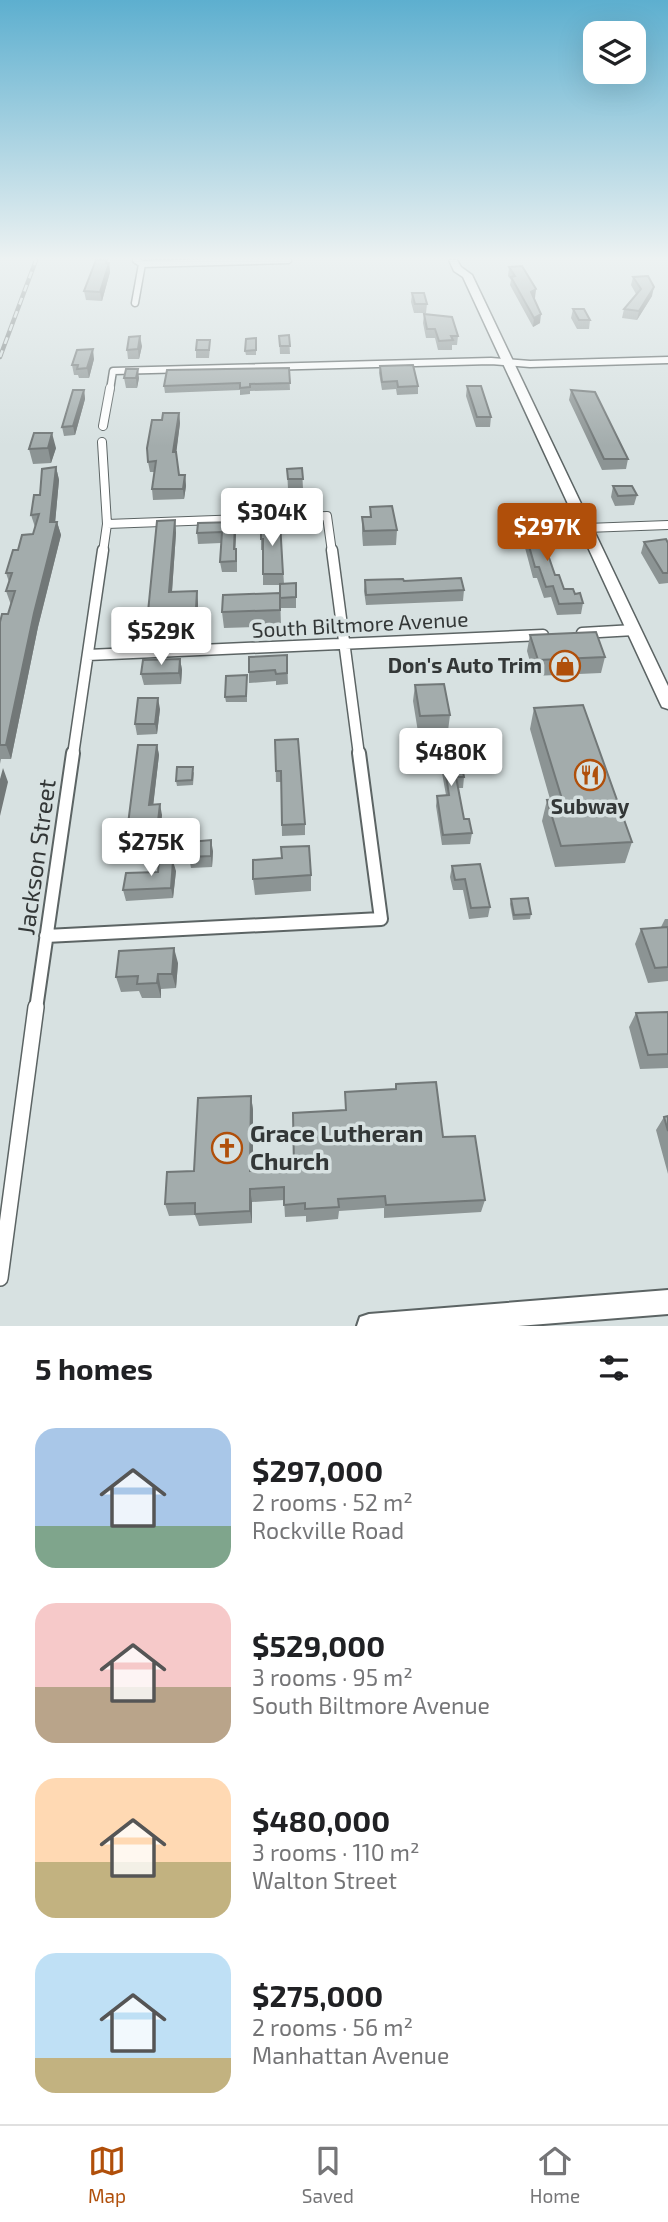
<!DOCTYPE html>
<meta charset="utf-8">
<style>
:root{--surface:#fff;--page:#f6f6f6;--text:#202124;--muted:#757577;--line:#e0e0e0;--accent:#b04f0a}
body{margin:0;font-family:"Exo 2",sans-serif;background:var(--page);color:var(--text);height:100vh;display:flex;flex-direction:column;font-size:26px;white-space:nowrap}
*{box-sizing:border-box;margin:0}
p{font-size:23px;color:var(--muted)}
.icon{flex:none;width:38px;height:38px;fill:none;stroke:currentColor;stroke-width:2;stroke-linecap:round;stroke-linejoin:round}
.map{position:relative;height:1326px;overflow:hidden}
.panel{display:flex;flex-direction:column;background:var(--surface);flex:1}
.panel>*{flex:none}
.buttons{position:absolute;left:583px;top:21px;display:grid;gap:14px}
.buttons a{display:grid;place-items:center;width:63px;height:63px;border-radius:14px;background:var(--surface);box-shadow:0 7px 28px #0002;font-size:35px}
.price{position:absolute;translate:-50% -60px;padding:0 16px;border-radius:7px;background:#fff;color:#222;font-size:23px;line-height:46px;filter:drop-shadow(0 2px 4px #0008)}
.price::after{content:'';position:absolute;left:50%;top:42px;width:21px;height:16px;margin-left:-10px;background:inherit;clip-path:polygon(0 0,100% 0,50% 100%)}
.price.current{background:var(--accent);color:#fff}
ul{padding:0;list-style:none}
li{display:flex;align-items:center;gap:21px;height:175px;padding:0 35px}
li span{display:grid;place-items:center;flex:none;width:196px;height:140px;border-radius:21px;color:#555}
li>.icon{margin-inline-start:auto}
span .icon{width:84px;height:84px;fill:#fffc;stroke-width:1}
li b{font-size:30px}
h2{display:flex;justify-content:space-between;align-items:center;height:84px;padding:0 35px;font-size:30px}
.tabs{display:flex;justify-content:space-around;align-items:center;height:98px;border-top:2px solid var(--line);background:var(--surface);font-size:19px;color:var(--muted)}
.tabs a{display:grid;justify-items:center;gap:4px}
.tabs .current{color:var(--accent)}
.map>svg:first-child{display:block}
</style>
<div class="map">
<svg width="668" height="1326" viewBox="0 0 668 1326">
<rect width="100%" height="100%" fill="#d7e1e1"/>
<g fill="none" stroke-linecap="round" stroke-linejoin="round">
<g stroke="#5c6464" stroke-width="9">
<path id="street-far4" d="M142 264 288 260
M135 303 142 264 136 260
M110 390 113 371 491 361 530 364 668 360"/>
</g>
<g stroke="#5c6464" stroke-width="10">
<path id="street-far3" d="M103 426 110 388
M102 442 107 524 103 552
M107 524 327 516 332 552
M586 528 668 525"/>
</g>
<g stroke="#5c6464" stroke-width="13">
<path id="street-far2" d="M332 550 359 755
M582 633 634 630
M88 655 543 635
M73 755 103 550"/>
</g>
<g stroke="#5c6464" stroke-width="16">
<path id="street-far1" d="M46 936 381 919 359 753
M36 1009 73 753"/>
</g>
<g stroke="#5c6464" stroke-width="18">
<path id="street" d="M0 1278 36 1007"/>
</g>
<g stroke="#5c6464" stroke-width="4">
<path id="secondary" d="M668 1290V1314L518 1326H357L360 1317 369 1314Z"/>
</g>
<g stroke="#5c6464" stroke-width="3">
<path id="primary" d="M449 260H457L461 267 472 275 668 686V709L662 707 660 703 463 277 454 271Z"/>
</g>
<use href="#street-far4" stroke="#fff" stroke-width="6"/>
<use href="#street-far3" stroke="#fff" stroke-width="8"/>
<use href="#street-far2" stroke="#fff" stroke-width="10"/>
<use href="#street-far1" stroke="#fff" stroke-width="12"/>
<use href="#street" stroke="#fff" stroke-width="15"/>
<use href="#secondary" fill="#fff" fill-rule="evenodd"/>
<use href="#primary" fill="#fff" fill-rule="evenodd"/>
<g stroke="#7b8282" stroke-width="4.5">
<path id="rail" d="M0 357 36 260"/>
</g>
<use href="#rail" stroke="#d7e1e1" stroke-width="2.5" stroke-dasharray="7" stroke-linecap="butt"/>
</g>
<path fill="#8c9494" d="M108 263H109L110 272 102 301 86 300 84 291Z
M509 267 536 289 534 299 540 323 533 327 510 285 511 280 508 276Z
M633 277 652 296 637 320 622 318 624 309 636 294 631 285Z
M412 293 427 304 426 313H414L411 302Z
M573 309 590 320 589 329H577L571 318Z
M424 314 458 336 457 345H452V350H438L435 338H426L423 323Z
M289 335 290 354H280L279 336Z
M256 338V355H246L245 351Z
M142 346 139 359H128L127 350Z
M210 347 209 358H196V350Z
M94 359 89 378H79L78 375H74L72 365Z
M380 366 418 386V394L397 395 396 389 382 390 379 373Z
M289 368 290 390 250 391V394L240 395V390L165 393 164 386Z
M124 378H139L137 388H126Z
M467 386 491 417 490 427H476L466 396Z
M84 390 85 399 75 435 64 436 62 427Z
M571 390 628 459 626 469 602 470 569 400Z
M179 413 180 423 176 452 179 475H185L186 486 184 499 153 500 152 489 155 472H150L148 462 162 420Z
M56 448 51 463 33 464 29 449Z
M56 467 59 480 55 522H57L61 535 38 627 11 759H1L0 764V622L8 614 11 605 6 591 9 582 6 573 18 550 33 534 35 527 31 515 40 495Z
M302 468 303 489H288L287 469Z
M613 486 637 495 634 505 615 506 611 497Z
M370 507 397 530 396 545 363 546 362 533V517H370Z
M521 518 564 589 575 594 583 603 581 614 557 615 551 597 544 598 537 578H533L520 529Z
M175 520 176 533 172 592 197 591 198 604 197 622 150 625 148 612Z
M280 522 284 584 296 583V608H281L280 585H263V550H261V539Z
M236 532 235 549 237 559V572H222L220 562 221 543 198 544 197 533Z
M644 542 668 543V583L659 584 641 553Z
M365 580 404 581 464 590 463 601 366 605 364 591Z
M280 593 281 626 224 628 222 612Z
M530 635 605 657 601 673 534 676 527 651Z
M287 655 288 684 276 685V681L249 683V672Z
M180 659 182 670 181 684 144 685 141 674Z
M247 675V702H226L225 697Z
M415 685 450 715 448 731 418 732 413 701Z
M534 708 632 842 625 863 555 867 542 821 547 800 550 799 530 729Z
M160 709 157 734 137 735 135 724Z
M275 740 305 824V835L282 836 281 782H276Z
M429 741 464 777 463 788H458L464 819 472 833 470 844 442 845 436 806 437 796 446 795 442 773H431L428 752Z
M157 745 159 755 153 805 162 815 160 832H151L150 842H130L127 832Z
M194 772 193 785 177 786 176 781Z
M213 851 212 867 191 868 189 857Z
M480 864 490 907 488 917 469 919 463 890H453L450 877 452 866Z
M176 871 173 898 126 901 123 890Z
M311 875V891L255 895 253 879Z
M511 899 531 914 530 919 513 920 510 904Z
M665 919H668V981L648 983 635 944 641 929 661 927Z
M178 963 176 988 161 989V998H142L139 991 121 992 116 977Z
M668 1012V1068L640 1069 629 1027 636 1013Z
M396 1084 443 1137 485 1200 481 1212 384 1218V1208L339 1211 338 1219 306 1222V1216L285 1217 284 1200 252 1202V1223L199 1226 195 1215 169 1216 165 1204 194 1171 251 1096 253 1110V1171L294 1168 345 1110V1092L395 1089Z
M668 1116V1174L656 1130 664 1117Z"/>
<path fill="#727878" d="M107 260 108 266 109 263 110 272 102 301 100 292Z
M654 287 652 296 637 320 639 311Z
M536 289 535 298 529 301 531 292Z
M541 314 540 323 533 327 534 318Z
M140 336 142 346 139 359 138 349Z
M93 349 94 359 89 378 87 368Z
M138 369 139 378 137 388 136 378Z
M84 390 85 399 75 435 73 426Z
M179 413 180 423 175 463 173 452Z
M52 433 56 448 51 463 48 448Z
M56 467 59 480 54 535 50 522Z
M185 475 186 486 184 499 183 489Z
M175 520 176 533 171 605 169 592Z
M57 522 61 535 38 627 11 759 6 745 34 613Z
M235 522 236 532 235 559 234 549Z
M197 591 198 604 197 622 196 609Z
M180 659 182 670 181 684 179 673Z
M158 698 160 709 157 734 155 724Z
M157 745 159 755 152 816 149 805Z
M3 768 8 782 0 816V779Z
M160 804 162 815 160 832 158 821Z
M149 821 151 832 150 842 148 831Z
M211 840 213 851 212 867 211 856Z
M173 861 176 871 173 898 171 888Z
M174 948 178 963 176 988 172 974Z
M158 974 161 989V998L157 983Z
M251 1096 253 1110V1184L250 1171Z
M250 1189 252 1202V1223L250 1211Z"/>
<path fill="#a3acac" stroke="#727878" stroke-width="2" d="M96 260H107L106 263H109L100 292 84 291Z
M522 266 536 289 531 292 541 314 534 318 511 277 515 276 509 267Z
M648 276 654 287 639 311 624 309 641 289 633 277Z
M412 293H424L427 304H415Z
M573 309H584L590 320H579Z
M424 314 452 317 458 336H451L453 340 439 341 435 329H427Z
M289 335 290 346H280L279 336Z
M140 336 138 349 127 350 129 337Z
M256 338V350L245 351 246 339Z
M197 340H210L209 350H196Z
M93 349 87 368 77 369 78 365H72L77 350Z
M413 365 418 386 398 387 397 381 382 382 380 366Z
M289 368 290 383 250 384V387L240 388V383L164 386 167 370Z
M126 369H138L136 378H124Z
M467 386H481L491 417H477Z
M73 390H84L73 426 62 427Z
M571 390 595 392 628 459H604Z
M163 413H179L173 452H176L179 475H185L183 489H152L156 461 148 462 147 448 152 420H162Z
M34 433H52L48 448 29 449Z
M56 467 50 522H57L34 613 6 745H0V622L2 614H8L15 591H6L12 573H6L13 550H18L22 535 33 534 39 514 31 515 34 495H40L42 469Z
M302 468 303 479H288L287 469Z
M613 486H632L637 495 618 496Z
M392 506 397 530 364 531 362 517H371L370 507Z
M535 517 555 575H559L564 589H573L575 594 580 593 583 603 559 604 553 586 546 587 539 567H535L521 518Z
M175 520 169 592 197 591 196 609 148 612 157 521Z
M235 522 234 549H236V561L220 562 222 532 197 533 198 523Z
M261 522H280L283 574H263V539H261Z
M666 539 668 543V573H663L644 542Z
M461 578 464 590 366 595 365 580 403 579 404 581Z
M296 583V597L280 598V584Z
M280 593V610L222 612 223 595Z
M596 632 605 657 538 660 530 635Z
M287 655V673L276 674 275 670 249 672V657Z
M180 659 179 673 141 674 143 660Z
M247 675 246 696 225 697 226 676Z
M444 684 450 715 420 716 415 685Z
M138 698H158L155 724H135Z
M583 705 632 842 561 846 547 800 562 799 534 708Z
M298 739 305 824 282 825 281 771H276L275 740Z
M457 740 464 777H456L464 819H469L472 833 443 835 437 796 449 795 444 762H432L429 741Z
M138 745H157L149 805 160 804 158 821H149L148 831 127 832Z
M177 767H193L192 780 176 781Z
M211 840V856L189 857 190 842Z
M309 846 311 875 253 879V860L282 858 281 847Z
M159 861H173L171 888 123 890 126 873 158 872Z
M480 864 490 907 471 908 465 879 455 880 452 866Z
M528 898 531 914 514 915 511 899Z
M668 927V967L655 968 641 929Z
M174 948 172 974H158L157 983 137 984 138 976 116 977 119 951Z
M668 1012V1054L648 1055 636 1013Z
M436 1082 443 1137 475 1136 485 1200 386 1205 385 1196 338 1199 339 1207 305 1209V1203L284 1205V1187L250 1189V1211L195 1214V1203L165 1204 167 1172 194 1171 198 1098 251 1096 250 1171 294 1168 293 1113 346 1110 345 1092 396 1089V1084Z
M668 1116V1131L664 1117Z"/>
<linearGradient id="sky" x2="0" y2="1"><stop stop-color="#5dafcf"/><stop offset="0.58" stop-color="#edf2f2"/><stop offset="1" stop-color="#edf2f2" stop-opacity="0"/></linearGradient>
<rect width="668" height="446" fill="url(#sky)"/>
<defs>
<g id="shop-ring" transform="scale(1.575)"><circle r="9.5" fill="#d7e1e1" stroke="#b04f0a" stroke-width="1.5"/><path d="M-5-2.5h2.3a2.7 3.5 0 0 1 5.4 0H5L5.5 6h-11ZM-1.5-2.5h3a1.5 2.3 0 0 0-3 0Z" fill="#b04f0a"/></g>
<g id="restaurant-ring" transform="scale(1.575)"><circle r="9.5" fill="#d7e1e1" stroke="#b04f0a" stroke-width="1.5"/><path d="M-5-6h1v4h1v-4h1v4h1v-4h1v5L-1.5 .5V6h-2V.5L-5-1ZM5-6V6H3V1.5H1.5Q1.5-4 5-6Z" fill="#b04f0a"/></g>
<g id="church-ring" transform="scale(1.575)"><circle r="9.5" fill="#d7e1e1" stroke="#b04f0a" stroke-width="1.5"/><path d="M-1.2-6h2.4v3.5h3.3v2.4h-3.3V6h-2.4V-.1h-3.3v-2.4h3.3Z" fill="#b04f0a"/></g>
</defs>
<g fill-rule="evenodd">
<use href="#shop-ring" x="565" y="666"/>
<use href="#restaurant-ring" x="590" y="775"/>
<use href="#church-ring" x="227" y="1148"/>
</g>
<g text-anchor="middle" stroke-width="7" stroke-linejoin="round" paint-order="stroke">
<g font-size="21" fill="#333737" stroke="#d7e1e1">
<text transform="translate(360 625) rotate(-3)" y="7">South Biltmore Avenue</text>
</g>
<g font-size="21" font-weight="bold" fill="#333737" stroke="#d7e1e1" text-anchor="end">
<text x="542" y="673">Don's Auto Trim</text>
<text x="590" y="814" text-anchor="middle">Subway</text>
</g>
<g font-size="24" fill="#333737" stroke="#d7e1e1">
<text transform="translate(37 857) rotate(-82)" y="8">Jackson Street</text>
</g>
<g font-size="24" font-weight="bold" fill="#333737" stroke="#d7e1e1" text-anchor="start">
<text x="250" y="1142">Grace Lutheran<tspan x="250" dy="28">Church</tspan></text>
</g>
</g>
</svg>
<div class="buttons">
<a><svg class="icon" aria-label="layers" viewBox="0 0 24 24"><path d="M12 4l9 5-9 5-9-5zM3 14l9 5 9-5"/></svg></a>
</div>
<b class="price" style="left:272px;top:548px">$304K</b>
<b class="price current" style="left:547px;top:563px">$297K</b>
<b class="price" style="left:161px;top:667px">$529K</b>
<b class="price" style="left:451px;top:788px">$480K</b>
<b class="price" style="left:151px;top:878px">$275K</b>
</div>
<section class="panel">
<h2>5 homes<svg class="icon" aria-label="filters" viewBox="0 0 24 24"><path d="M4 7h16M4 17h16"/><circle cx="9" cy="7" r="2"/><circle cx="15" cy="17" r="2"/></svg></h2>
<ul>
<li><span style="background:linear-gradient(#a9c7e8 70%,#7fa58c 0)"><svg class="icon" aria-label="home" viewBox="0 0 24 24"><path d="M3 11l9-7 9 7M6 9v11h12V9"/></svg></span><div><b>$297,000</b><p>2 rooms · 52 m²</p><p>Rockville Road</p></div></li>
<li><span style="background:linear-gradient(#f6c9c9 60%,#b9a48a 0)"><svg class="icon" aria-label="home" viewBox="0 0 24 24"><path d="M3 11l9-7 9 7M6 9v11h12V9"/></svg></span><div><b>$529,000</b><p>3 rooms · 95 m²</p><p>South Biltmore Avenue</p></div></li>
<li><span style="background:linear-gradient(#ffd9b3 60%,#c2b280 0)"><svg class="icon" aria-label="home" viewBox="0 0 24 24"><path d="M3 11l9-7 9 7M6 9v11h12V9"/></svg></span><div><b>$480,000</b><p>3 rooms · 110 m²</p><p>Walton Street</p></div></li>
<li><span style="background:linear-gradient(#bfe0f5 75%,#c2b280 0)"><svg class="icon" aria-label="home" viewBox="0 0 24 24"><path d="M3 11l9-7 9 7M6 9v11h12V9"/></svg></span><div><b>$275,000</b><p>2 rooms · 56 m²</p><p>Manhattan Avenue</p></div></li>
</ul>
</section>
<nav class="tabs">
<a class="current"><svg class="icon" aria-label="map" viewBox="0 0 24 24"><path d="M3 6l6-2 6 2 6-2v14l-6 2-6-2-6 2zM9 4v14M15 6v14"/></svg>Map</a>
<a><svg class="icon" aria-label="saved" viewBox="0 0 24 24"><path d="M7 4h10v16l-5-4-5 4z"/></svg>Saved</a>
<a><svg class="icon" aria-label="home" viewBox="0 0 24 24"><path d="M3 11l9-7 9 7M6 9v11h12V9"/></svg>Home</a>
</nav>
